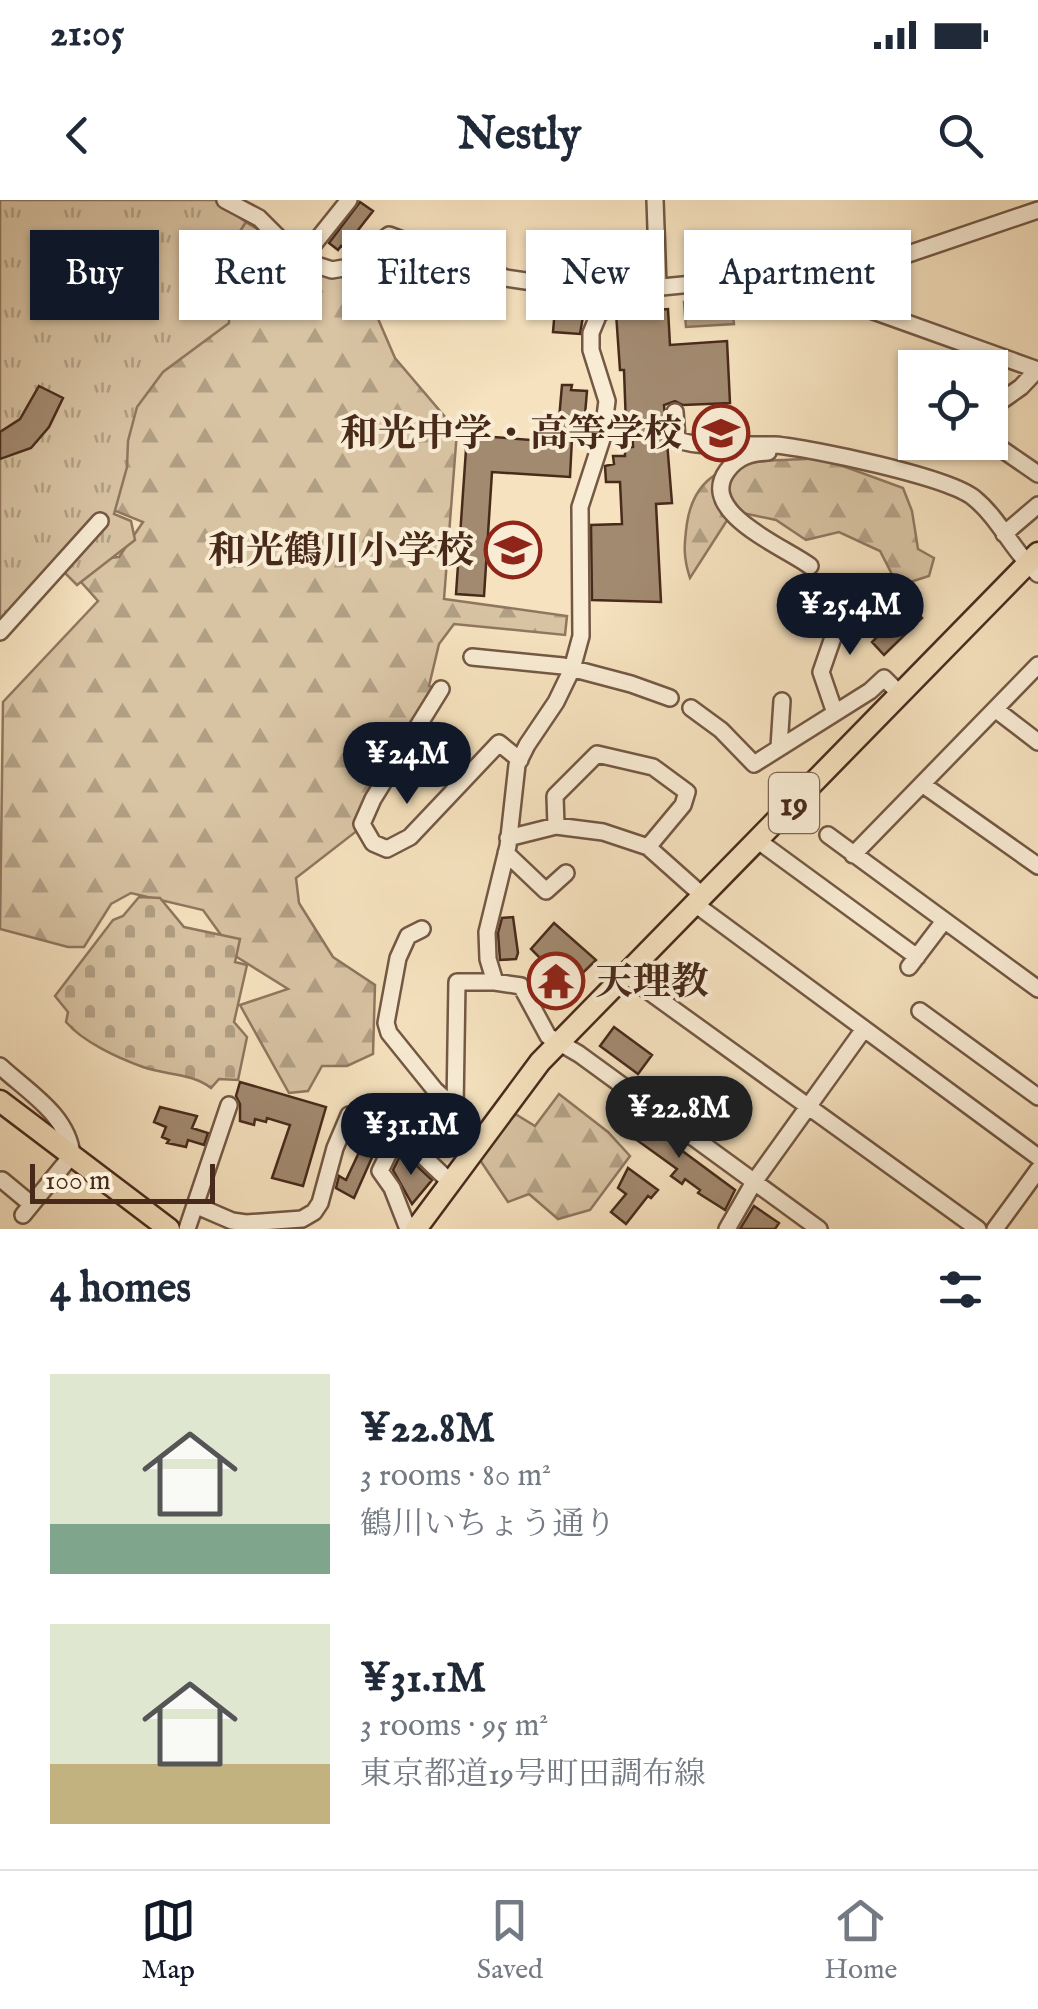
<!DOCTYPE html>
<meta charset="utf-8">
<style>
:root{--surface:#fff;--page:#f6f6f7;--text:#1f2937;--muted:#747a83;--line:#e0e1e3;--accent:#111827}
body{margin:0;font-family:"IM FELL English","Noto Serif JP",serif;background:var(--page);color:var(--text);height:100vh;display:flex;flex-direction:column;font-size:38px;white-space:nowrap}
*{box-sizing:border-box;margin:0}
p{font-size:32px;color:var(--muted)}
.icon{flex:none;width:55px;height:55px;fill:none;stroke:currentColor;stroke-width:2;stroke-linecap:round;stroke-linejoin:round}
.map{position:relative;height:1029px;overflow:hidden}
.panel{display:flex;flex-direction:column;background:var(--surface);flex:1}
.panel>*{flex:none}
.top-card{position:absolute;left:30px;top:30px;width:980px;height:90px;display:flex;gap:20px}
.buttons{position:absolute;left:898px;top:150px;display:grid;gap:20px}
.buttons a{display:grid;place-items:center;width:110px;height:110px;border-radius:0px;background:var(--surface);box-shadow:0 2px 8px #0004;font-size:50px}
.scale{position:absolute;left:30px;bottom:25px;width:185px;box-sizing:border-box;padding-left:10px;border:5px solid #482a1b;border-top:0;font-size:28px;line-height:35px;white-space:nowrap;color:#482a1b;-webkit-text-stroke:8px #f9ecd5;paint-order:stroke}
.price{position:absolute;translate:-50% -85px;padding:0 22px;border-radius:35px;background:var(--accent);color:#fff;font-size:32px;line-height:65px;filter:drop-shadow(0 2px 5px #0008)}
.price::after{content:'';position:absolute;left:50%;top:60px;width:30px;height:22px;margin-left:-15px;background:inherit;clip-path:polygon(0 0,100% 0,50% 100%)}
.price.active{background:#222;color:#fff}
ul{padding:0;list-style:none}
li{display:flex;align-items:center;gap:30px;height:250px;padding:0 50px}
li span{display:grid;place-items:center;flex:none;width:280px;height:200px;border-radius:0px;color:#555}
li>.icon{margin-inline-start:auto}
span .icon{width:120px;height:120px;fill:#fffc;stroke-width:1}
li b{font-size:42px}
h2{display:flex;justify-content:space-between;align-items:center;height:120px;padding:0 50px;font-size:42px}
.pill{padding:0 35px;border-radius:0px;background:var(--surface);box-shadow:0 2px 8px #0004;font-size:35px;line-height:90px}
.pill.active{background:var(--accent);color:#fff}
.status{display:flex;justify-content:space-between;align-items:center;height:70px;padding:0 50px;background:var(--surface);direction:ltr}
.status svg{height:28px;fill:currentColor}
header{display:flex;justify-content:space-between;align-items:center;height:130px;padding:0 50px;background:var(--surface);font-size:45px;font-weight:800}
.tab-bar{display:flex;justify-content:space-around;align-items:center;height:140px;border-top:2px solid var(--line);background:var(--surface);font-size:28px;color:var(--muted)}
.tab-bar a{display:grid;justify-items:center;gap:5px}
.tab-bar .active{color:var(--accent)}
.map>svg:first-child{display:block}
</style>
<div class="status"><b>21:05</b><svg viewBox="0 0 49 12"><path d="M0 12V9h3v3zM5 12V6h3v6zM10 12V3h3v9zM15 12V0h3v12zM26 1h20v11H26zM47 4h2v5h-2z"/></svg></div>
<header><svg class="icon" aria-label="back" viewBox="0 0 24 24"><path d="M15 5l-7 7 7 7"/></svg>Nestly<svg class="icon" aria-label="search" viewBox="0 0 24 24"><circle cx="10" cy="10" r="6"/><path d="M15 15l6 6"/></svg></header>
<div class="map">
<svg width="1038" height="1029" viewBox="0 0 1038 1029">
<defs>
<pattern id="forest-firs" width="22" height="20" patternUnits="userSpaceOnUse" patternTransform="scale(2.5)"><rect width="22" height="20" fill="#d8c3a3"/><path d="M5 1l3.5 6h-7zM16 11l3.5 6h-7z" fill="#b19f84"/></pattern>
<pattern id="cemetery-stones" width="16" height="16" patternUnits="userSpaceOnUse" patternTransform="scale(2.5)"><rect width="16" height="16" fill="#d8c3a3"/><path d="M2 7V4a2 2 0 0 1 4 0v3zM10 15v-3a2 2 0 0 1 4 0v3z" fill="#b19f84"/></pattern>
<pattern id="park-tufts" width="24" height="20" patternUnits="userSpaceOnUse" patternTransform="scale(2.5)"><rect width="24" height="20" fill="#d8c3a3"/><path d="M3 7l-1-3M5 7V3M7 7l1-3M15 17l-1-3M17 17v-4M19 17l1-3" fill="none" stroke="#b19f84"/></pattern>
<pattern id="water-rules" width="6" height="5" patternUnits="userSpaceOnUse" patternTransform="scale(2.5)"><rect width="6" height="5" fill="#bba387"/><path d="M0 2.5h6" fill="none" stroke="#9a856e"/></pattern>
</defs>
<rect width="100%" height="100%" fill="#f6e2bf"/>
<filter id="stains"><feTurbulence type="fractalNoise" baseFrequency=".002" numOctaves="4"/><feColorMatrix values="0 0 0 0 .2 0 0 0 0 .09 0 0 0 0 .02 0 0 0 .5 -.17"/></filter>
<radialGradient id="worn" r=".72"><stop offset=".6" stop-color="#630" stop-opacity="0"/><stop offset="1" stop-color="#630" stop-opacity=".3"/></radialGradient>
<path fill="url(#forest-firs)" stroke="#90765f" stroke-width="2.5" d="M214 4 366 91 395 158 457 231 444 399 567 416 565 435 454 424 439 444 429 486 441 489 358 630 296 678 299 703 333 757 375 785 373 854 347 866H322L308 891 289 893 240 805 288 789 237 757 203 710 131 693 111 704 84 747H68L0 729 3 502 98 401 81 382 99 359 119 357 143 322 101 305 0 374Z
M821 258 903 288 912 311 918 349 934 358 929 376 898 386 880 351 839 332 806 340 776 320 733 311 690 378C683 357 684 345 687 323 698 252 763 263 821 258Z
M559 894 608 932 630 956 590 1010 558 1019 529 994 508 1002 478 957 512 912 535 926Z"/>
<path fill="url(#cemetery-stones)" stroke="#90765f" stroke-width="2.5" d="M139 697 160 698 184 727 240 739 235 762 247 765 234 822 247 837 238 880 219 879 211 888C192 873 165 875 143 867 118 858 83 842 66 822L68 812 55 796 113 720 123 716Z"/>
<path fill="url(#park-tufts)" stroke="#90765f" stroke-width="2.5" d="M0 0H215L246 22 229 48V123L163 172 137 207 128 241 127 267 114 314 131 321 135 340 77 385 58 366 0 426Z"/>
<path fill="url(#water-rules)" stroke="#8d735c" stroke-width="2.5" d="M731 99 734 124 686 127 684 102Z"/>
<path fill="#a28a70" stroke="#482a1b" stroke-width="2.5" d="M360 2 373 11 344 48 341 46 338 50 329 43Z
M556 97 586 99 580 134 553 132Z
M668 109 670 145 727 141 730 203 683 205 675 201 664 205 672 303 656 304 661 402 592 400 591 325 622 324 620 282H606L605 266 614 264 613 256H625V248L633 247 632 225H626L624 170H620L616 113Z
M562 185H572L571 190 587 191 583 238H572L570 277 492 272 484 396 456 394 467 235 557 242Z
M39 186 63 198 49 227 31 248 0 259V232L20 219Z
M909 405 922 418 884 455 872 442Z
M513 717 518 753 516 759 500 760 498 733 502 718Z
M554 723 596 760 553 802 536 784 551 769 531 749Z
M614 827 652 855 638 874 600 846Z
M240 882 326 907 303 986 272 978 290 925 267 918 266 922 255 919 254 925 240 921V904L236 896Z
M386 895 403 905 416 921 418 918 445 950 439 956 397 915 394 919 390 917 354 998 336 988 339 976 346 980Z
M160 907 197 916 192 928 208 933 204 945 188 940 186 947 167 943 169 940 162 937 166 927 154 922Z
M627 910 735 990 725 1010 698 993 700 990 685 979 682 984 671 976 677 969 616 925Z
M402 952 432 980 412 1004 393 970Z
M628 968 658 990 651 998 648 996 626 1024 611 1012 626 994 618 988Z
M754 1006 779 1023 775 1029H740Z"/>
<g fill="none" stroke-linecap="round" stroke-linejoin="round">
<g stroke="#745844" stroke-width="20">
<path id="minor" d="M225 0 259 18 301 60 332 70 349 67 389 35 506 78 546 84 621 91 785 75 851 103 1038 170
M655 0 658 86
M301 60 349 0
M798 78 870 67 1038 10
M621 91 598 116 591 133V150L607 201 602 239 580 307 581 436 572 469 556 502 527 545 517 565 508 646 487 732 488 759 495 782 521 786 548 836 579 854 819 1029
M990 209 1021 187 1037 170
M675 212 677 239C694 249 751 244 775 245 811 248 949 277 974 298 1000 319 1013 352 1038 374
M990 241 1038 274
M768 252C751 253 738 256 727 271 697 313 785 347 810 366
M1004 334 1038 305
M0 432 100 321
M472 457 563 466 631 484 670 498
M441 489 373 599 362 624 373 643 387 649 410 637 499 543 520 560
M691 508 721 530 754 564 870 491 884 478 900 494
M995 509 1038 542
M835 513 821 472 845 403
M779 547 782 501
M922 584 1038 666
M556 626 555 596 597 554 653 567 687 592 683 605 648 647
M828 635 1038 789
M508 638 556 626 603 632 648 647 703 696
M757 640 917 757
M506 653 546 691 566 673
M853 655 1038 465
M695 704 1038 957
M422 729 408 736 398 758 386 823 389 833 435 890 455 908 457 782H495
M909 767 944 721
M626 775 978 1029
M920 811 1038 897
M0 866C28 892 68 915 72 955L23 1015
M2 980 31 1004
M195 1005 232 1021 246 1023 302 1019 314 1012 320 1003 335 948 349 915
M187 1029 229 905
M408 1029 392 988 380 971 397 936 407 941 449 981
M727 1029 754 982 864 829
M995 1029 1038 970"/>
</g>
<g stroke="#482a1b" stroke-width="25">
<path id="major" d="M0 901 169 1029
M416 1029 540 862 1038 353"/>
</g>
<use href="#minor" stroke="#f9ecd5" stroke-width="15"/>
<use href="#major" stroke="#f6e2bf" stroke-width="20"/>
</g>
<defs>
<g id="school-ring" transform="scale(2.875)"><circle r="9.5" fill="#f9ecd5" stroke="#8f2418" stroke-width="1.5"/><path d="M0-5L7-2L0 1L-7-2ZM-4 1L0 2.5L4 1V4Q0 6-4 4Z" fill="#8f2418"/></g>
<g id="temple-ring" transform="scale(2.875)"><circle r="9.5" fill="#f9ecd5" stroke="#8f2418" stroke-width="1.5"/><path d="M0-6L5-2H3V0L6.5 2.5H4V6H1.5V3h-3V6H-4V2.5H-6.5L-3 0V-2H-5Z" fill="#8f2418"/></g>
</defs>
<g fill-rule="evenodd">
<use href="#school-ring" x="721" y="233"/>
<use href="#school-ring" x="513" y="350"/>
<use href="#temple-ring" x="556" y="781"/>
</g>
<g text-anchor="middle" stroke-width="8" stroke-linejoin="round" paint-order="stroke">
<rect fill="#f9ecd5" stroke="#7d6453" stroke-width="2.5" x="769" y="573" width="50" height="60" rx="8"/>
<g font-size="35" font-weight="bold" fill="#482a1b">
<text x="794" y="615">19</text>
</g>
<g font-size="38" font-weight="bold" fill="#482a1b" stroke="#f9ecd5" text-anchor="end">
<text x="682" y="246">和光中学・高等学校</text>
<text x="474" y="363">和光鶴川小学校</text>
<text x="595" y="794" text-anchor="start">天理教</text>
</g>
</g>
<rect width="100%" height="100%" filter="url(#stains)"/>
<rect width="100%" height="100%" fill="url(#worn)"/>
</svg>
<div class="buttons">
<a><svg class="icon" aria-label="locate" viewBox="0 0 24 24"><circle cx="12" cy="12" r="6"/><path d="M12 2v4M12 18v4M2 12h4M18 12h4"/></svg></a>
</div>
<div class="scale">100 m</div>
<b class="price" style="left:850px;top:458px">¥25.4M</b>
<b class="price" style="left:407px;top:607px">¥24M</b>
<b class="price active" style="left:679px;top:961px">¥22.8M</b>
<b class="price" style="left:411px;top:978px">¥31.1M</b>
<div class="top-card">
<a class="pill active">Buy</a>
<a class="pill">Rent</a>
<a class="pill">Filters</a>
<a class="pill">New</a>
<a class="pill">Apartment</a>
</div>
</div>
<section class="panel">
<h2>4 homes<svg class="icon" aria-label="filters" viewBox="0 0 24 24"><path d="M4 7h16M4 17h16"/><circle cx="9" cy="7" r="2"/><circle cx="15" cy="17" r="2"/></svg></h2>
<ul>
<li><span style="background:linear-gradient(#dfe7d0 75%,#7fa58c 0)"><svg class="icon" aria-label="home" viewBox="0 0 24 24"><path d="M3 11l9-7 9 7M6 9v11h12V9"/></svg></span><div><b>¥22.8M</b><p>3 rooms · 80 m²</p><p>鶴川いちょう通り</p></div></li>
<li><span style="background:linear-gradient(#dfe7d0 70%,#c2b280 0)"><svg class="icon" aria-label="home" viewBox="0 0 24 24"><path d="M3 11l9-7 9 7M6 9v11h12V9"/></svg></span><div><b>¥31.1M</b><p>3 rooms · 95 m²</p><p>東京都道19号町田調布線</p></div></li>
</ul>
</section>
<nav class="tab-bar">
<a class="active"><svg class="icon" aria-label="map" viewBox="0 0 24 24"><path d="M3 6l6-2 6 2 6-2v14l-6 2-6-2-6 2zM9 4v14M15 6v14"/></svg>Map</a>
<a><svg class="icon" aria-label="saved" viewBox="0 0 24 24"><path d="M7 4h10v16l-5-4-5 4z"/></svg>Saved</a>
<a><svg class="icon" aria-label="home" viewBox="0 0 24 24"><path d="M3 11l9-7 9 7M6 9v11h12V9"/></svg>Home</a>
</nav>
